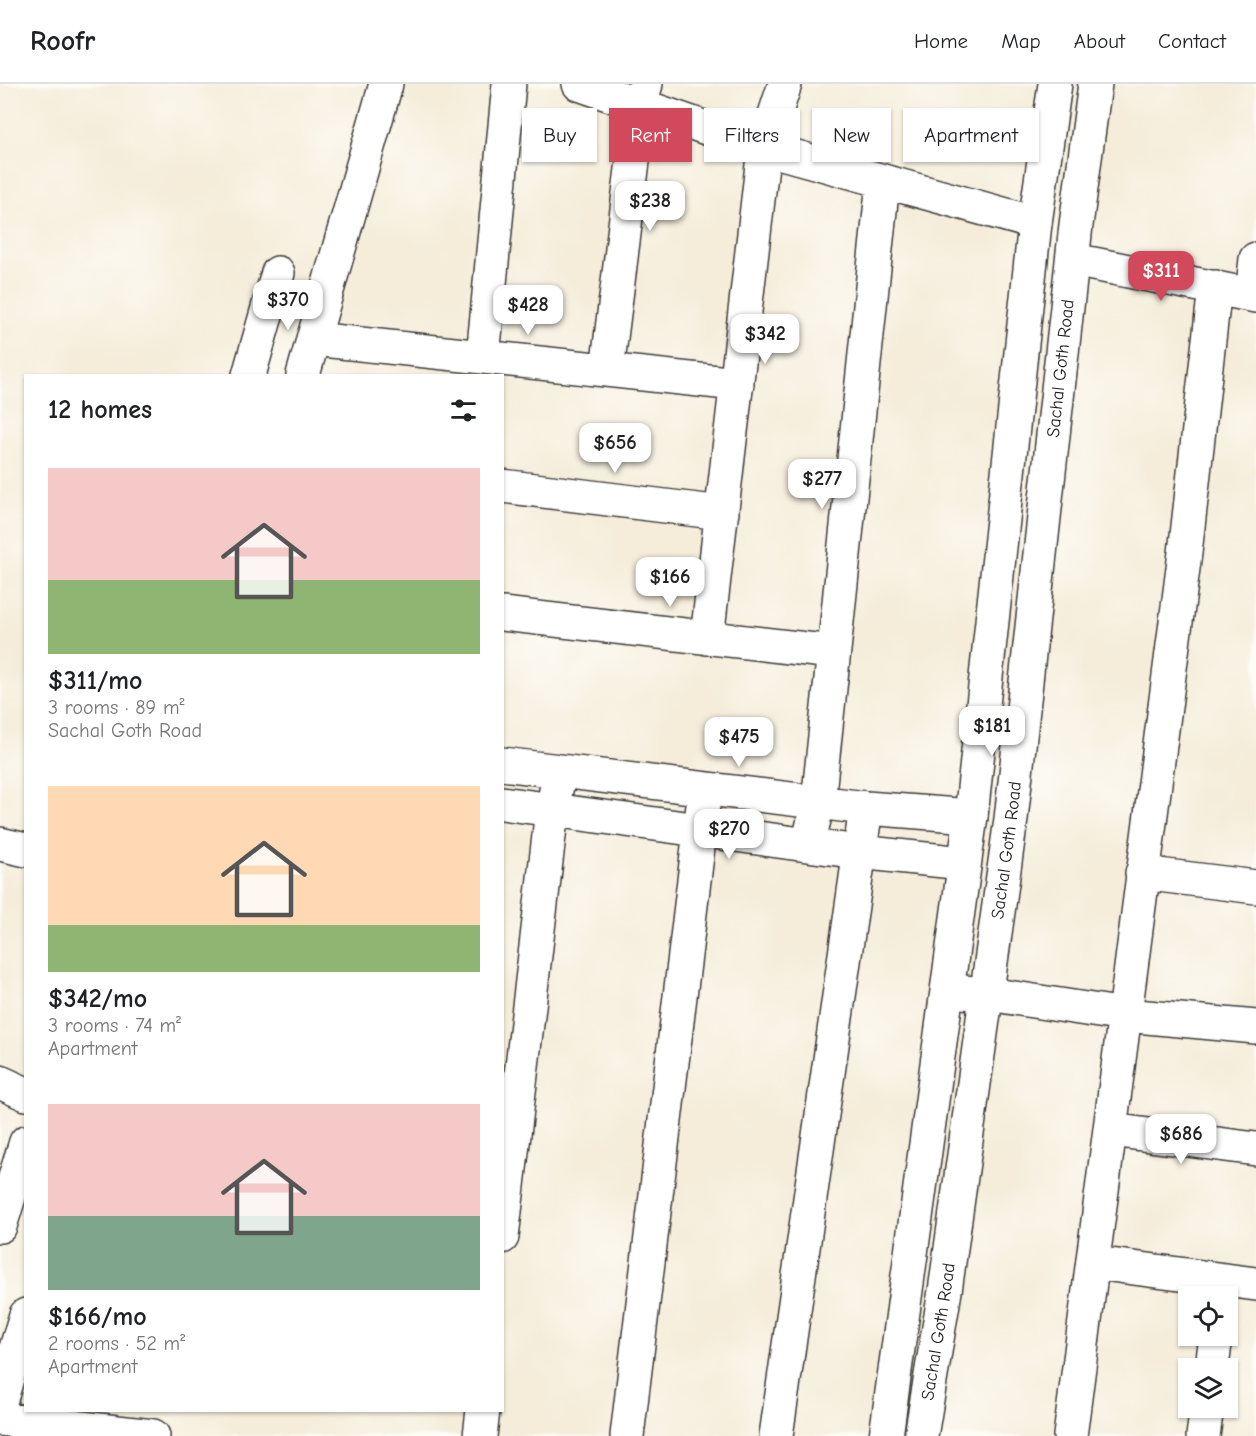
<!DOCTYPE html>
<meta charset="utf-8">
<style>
:root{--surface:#fff;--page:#f6f6f6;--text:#202124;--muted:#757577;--line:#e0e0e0;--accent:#d1495b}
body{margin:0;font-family:"Comic Neue",sans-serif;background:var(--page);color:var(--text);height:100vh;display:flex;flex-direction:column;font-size:22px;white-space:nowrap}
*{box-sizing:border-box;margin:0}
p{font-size:20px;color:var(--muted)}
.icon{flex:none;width:33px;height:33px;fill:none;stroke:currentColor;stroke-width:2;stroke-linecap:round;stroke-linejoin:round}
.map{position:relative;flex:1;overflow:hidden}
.panel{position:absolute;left:24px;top:290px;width:480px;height:1038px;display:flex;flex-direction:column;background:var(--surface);border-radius:0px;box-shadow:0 2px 4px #0004}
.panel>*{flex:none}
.banner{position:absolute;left:522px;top:24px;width:570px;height:54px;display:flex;gap:12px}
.controls{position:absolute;left:1178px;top:1202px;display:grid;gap:12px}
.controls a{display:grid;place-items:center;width:60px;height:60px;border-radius:0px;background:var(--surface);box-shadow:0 2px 4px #0004;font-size:30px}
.price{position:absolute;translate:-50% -51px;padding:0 14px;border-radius:12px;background:#fff;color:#222;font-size:20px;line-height:39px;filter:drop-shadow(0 2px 3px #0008)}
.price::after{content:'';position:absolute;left:50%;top:36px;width:18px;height:14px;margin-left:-9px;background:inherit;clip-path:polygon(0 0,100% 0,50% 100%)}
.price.on{background:var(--accent);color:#fff}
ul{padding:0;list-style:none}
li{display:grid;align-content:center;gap:12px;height:318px;padding:0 24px}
li span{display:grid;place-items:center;height:186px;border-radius:0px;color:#555}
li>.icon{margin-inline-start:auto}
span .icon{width:108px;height:108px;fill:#fffc;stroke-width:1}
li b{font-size:26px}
h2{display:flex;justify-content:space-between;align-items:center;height:72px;padding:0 24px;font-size:26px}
.tag{padding:0 21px;border-radius:0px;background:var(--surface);box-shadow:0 2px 4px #0004;font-size:21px;line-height:54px}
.tag.on{background:var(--accent);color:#fff}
header{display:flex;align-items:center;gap:36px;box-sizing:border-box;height:84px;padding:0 30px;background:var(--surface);border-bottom:2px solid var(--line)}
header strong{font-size:28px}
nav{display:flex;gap:33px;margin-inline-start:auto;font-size:21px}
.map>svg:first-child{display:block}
</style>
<header>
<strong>Roofr</strong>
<nav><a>Home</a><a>Map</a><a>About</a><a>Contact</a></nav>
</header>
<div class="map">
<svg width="1256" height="1352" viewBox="0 0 1256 1352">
<rect width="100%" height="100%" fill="#fdfcf7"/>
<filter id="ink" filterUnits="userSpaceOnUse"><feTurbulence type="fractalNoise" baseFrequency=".0167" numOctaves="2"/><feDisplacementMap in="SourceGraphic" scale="12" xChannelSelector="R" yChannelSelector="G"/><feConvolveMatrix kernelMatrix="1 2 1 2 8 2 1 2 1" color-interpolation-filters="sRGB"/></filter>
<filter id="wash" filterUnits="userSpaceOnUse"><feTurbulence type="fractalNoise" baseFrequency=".008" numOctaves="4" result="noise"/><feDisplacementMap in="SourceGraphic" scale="24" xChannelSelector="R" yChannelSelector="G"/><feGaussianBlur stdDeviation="1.35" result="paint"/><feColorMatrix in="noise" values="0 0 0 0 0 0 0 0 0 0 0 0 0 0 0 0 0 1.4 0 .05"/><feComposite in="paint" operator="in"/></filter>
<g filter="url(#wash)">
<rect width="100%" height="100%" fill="#f5edda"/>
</g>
<g filter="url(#ink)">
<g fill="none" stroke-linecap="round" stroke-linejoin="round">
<g stroke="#3d3b38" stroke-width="36">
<path id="minor" d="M579 0 764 64 1035 139
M1073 176 1256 212
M1252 211 1256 175
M313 255 737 300
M483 273 509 0
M607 286 640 21 646 0
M249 291 278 189
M303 291 386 0
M502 402 722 429
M502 530 833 568
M707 554 764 64 785 0
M502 680 866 724 971 732
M502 719 859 768 963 779
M0 760 26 766
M808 761 818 719 883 98
M1142 789 1256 803
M948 907 988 910 1125 931 1256 943
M0 998 26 1010
M1111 1046 1256 1065
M0 1142 26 1058
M502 1153 552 726 560 687
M1095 1179 1256 1200
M1212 1284 1216 1251
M0 1318 26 1231
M0 1335 153 1352
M480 1352 483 1326
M627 1352 705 705
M776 1352 866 724
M1070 1352 1185 469 1215 203
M1203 1352 1207 1323"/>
</g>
<g stroke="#3d3b38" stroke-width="36">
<g id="tertiary">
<path d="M886 1352 971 732 1035 139 1055 0"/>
<path id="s1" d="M921 1352 945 1207 1011 735 1076 141 1095 0"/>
</g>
</g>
<use href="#minor" stroke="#fff" stroke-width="33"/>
<use href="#tertiary" stroke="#fff" stroke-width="33"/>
</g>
</g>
<g text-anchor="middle" stroke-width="5" stroke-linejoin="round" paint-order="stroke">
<g font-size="18" fill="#1c1c1c" stroke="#fdfcf7">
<text dy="6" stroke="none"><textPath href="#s1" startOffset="1077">Sachal Goth Road</textPath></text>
<text dy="6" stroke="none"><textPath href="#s1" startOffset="592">Sachal Goth Road</textPath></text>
<text dy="6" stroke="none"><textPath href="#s1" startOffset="106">Sachal Goth Road</textPath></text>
</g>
</g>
</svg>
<div class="controls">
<a><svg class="icon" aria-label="locate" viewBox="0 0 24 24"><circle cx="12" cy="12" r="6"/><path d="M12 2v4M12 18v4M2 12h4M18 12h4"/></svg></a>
<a><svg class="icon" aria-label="layers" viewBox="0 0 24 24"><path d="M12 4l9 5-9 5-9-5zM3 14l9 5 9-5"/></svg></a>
</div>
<b class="price" style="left:650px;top:148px">$238</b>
<b class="price on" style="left:1161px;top:218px">$311</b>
<b class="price" style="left:288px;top:247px">$370</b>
<b class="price" style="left:528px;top:252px">$428</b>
<b class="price" style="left:765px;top:281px">$342</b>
<b class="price" style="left:615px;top:390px">$656</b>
<b class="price" style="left:822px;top:426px">$277</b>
<b class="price" style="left:670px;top:524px">$166</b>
<b class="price" style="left:992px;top:673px">$181</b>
<b class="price" style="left:739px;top:684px">$475</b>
<b class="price" style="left:729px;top:776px">$270</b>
<b class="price" style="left:1181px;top:1081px">$686</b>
<div class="banner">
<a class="tag">Buy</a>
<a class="tag on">Rent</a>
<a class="tag">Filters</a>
<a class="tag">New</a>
<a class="tag">Apartment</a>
</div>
<section class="panel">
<h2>12 homes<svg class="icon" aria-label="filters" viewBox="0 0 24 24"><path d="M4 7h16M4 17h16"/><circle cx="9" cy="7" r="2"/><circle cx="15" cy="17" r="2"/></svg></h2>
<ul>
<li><span style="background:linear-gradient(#f6c9c9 60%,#8fb573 0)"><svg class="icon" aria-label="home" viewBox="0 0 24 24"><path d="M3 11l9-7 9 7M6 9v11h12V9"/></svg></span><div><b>$311/mo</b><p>3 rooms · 89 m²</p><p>Sachal Goth Road</p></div></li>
<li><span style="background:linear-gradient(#ffd9b3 75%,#8fb573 0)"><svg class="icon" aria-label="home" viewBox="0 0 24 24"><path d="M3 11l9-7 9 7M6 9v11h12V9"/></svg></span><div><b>$342/mo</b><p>3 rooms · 74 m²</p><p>Apartment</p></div></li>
<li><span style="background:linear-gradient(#f6c9c9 60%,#7fa58c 0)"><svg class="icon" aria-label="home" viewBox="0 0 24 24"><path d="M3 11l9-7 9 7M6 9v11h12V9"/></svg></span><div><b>$166/mo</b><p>2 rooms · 52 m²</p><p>Apartment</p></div></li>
</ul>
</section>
</div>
